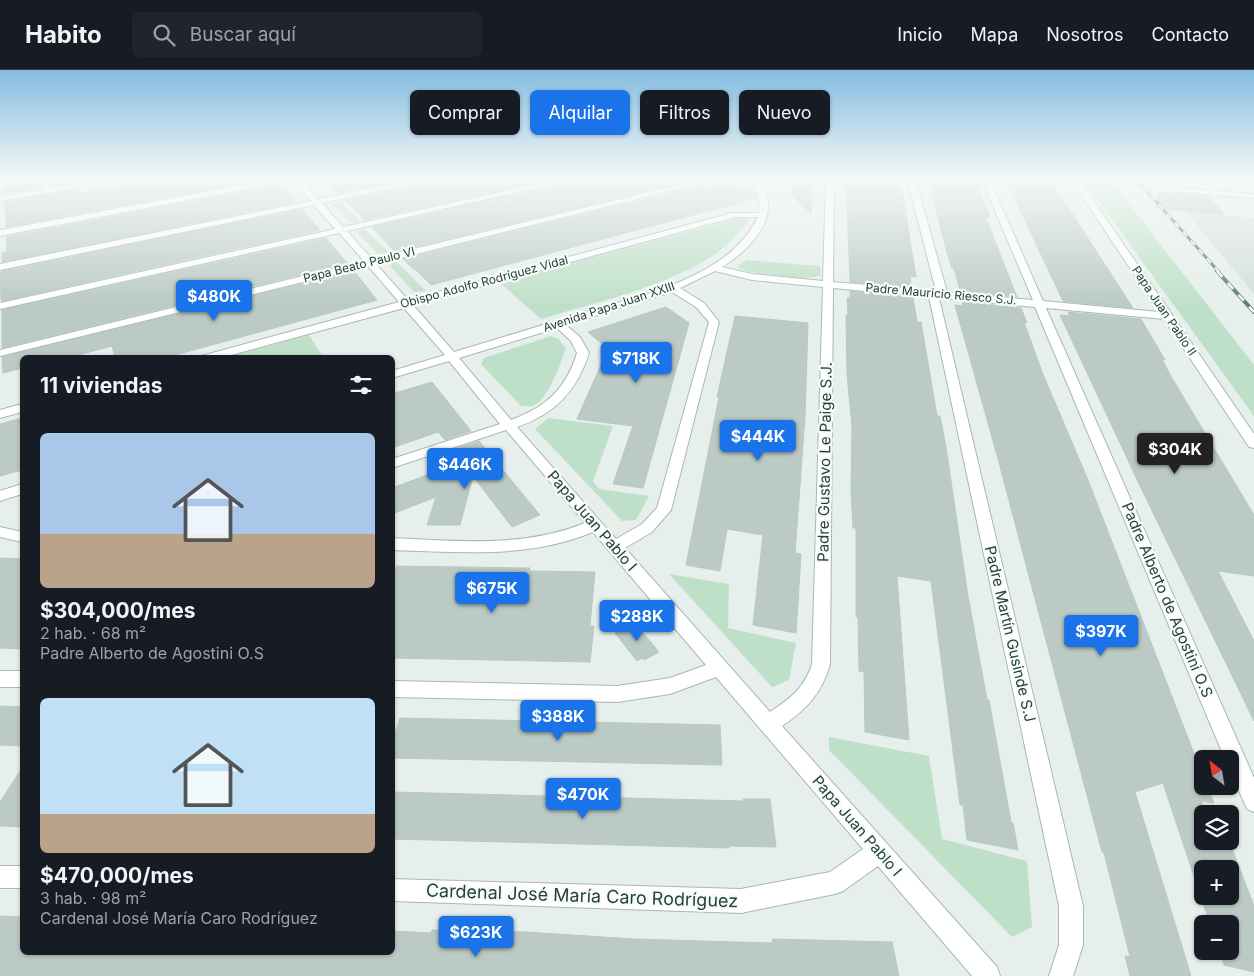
<!DOCTYPE html>
<html lang="es">
<meta charset="utf-8">
<style>
:root{--surface:#171b24;--page:#20242c;--text:#f1f3f6;--muted:#9ea1a6;--line:#363941;--accent:#1a73e8}
body{margin:0;font-family:Inter,sans-serif;background:var(--page);color:var(--text);height:100vh;display:flex;flex-direction:column;font-size:19px;white-space:nowrap}
*{box-sizing:border-box;margin:0}
p{font-size:16px;color:var(--muted)}
.icon{flex:none;width:28px;height:28px;fill:none;stroke:currentColor;stroke-width:2;stroke-linecap:round;stroke-linejoin:round}
.map{position:relative;flex:1;overflow:hidden}
.details{position:absolute;left:20px;top:285px;width:375px;height:600px;display:flex;flex-direction:column;background:var(--surface);border-radius:8px;box-shadow:0 1px 4px #0004}
.details>*{flex:none}
.top-card{position:absolute;left:410px;top:20px;width:475px;height:45px;display:flex;gap:10px}
.needle{width:32px;rotate:329deg}
.buttons{position:absolute;left:1194px;top:680px;display:grid;gap:10px}
.buttons a{display:grid;place-items:center;width:45px;height:45px;border-radius:8px;background:var(--surface);box-shadow:0 1px 4px #0004;font-size:25px}
.price{position:absolute;translate:-50% -42px;padding:0 11px;border-radius:5px;background:var(--accent);color:#fff;font-size:16px;line-height:32px;filter:drop-shadow(0 1px 2px #0008)}
.price::after{content:'';position:absolute;left:50%;top:30px;width:15px;height:11px;margin-left:-8px;background:inherit;clip-path:polygon(0 0,100% 0,50% 100%)}
.price.active{background:#222;color:#fff}
ul{padding:0;list-style:none}
li{display:grid;align-content:center;gap:10px;height:265px;padding:0 20px}
li span{display:grid;place-items:center;height:155px;border-radius:8px;color:#555}
li>.icon{margin-inline-start:auto}
span .icon{width:90px;height:90px;fill:#fffc;stroke-width:1}
li b{font-size:21px}
h2{display:flex;justify-content:space-between;align-items:center;height:60px;padding:0 20px;font-size:21px}
.tag{padding:0 18px;border-radius:8px;background:var(--surface);box-shadow:0 1px 4px #0004;font-size:18px;line-height:45px}
.tag.active{background:var(--accent);color:#fff}
header{display:flex;align-items:center;gap:30px;box-sizing:border-box;height:70px;padding:0 25px;background:var(--surface);border-bottom:1px solid var(--line)}
header strong{font-size:24px}
nav{display:flex;gap:28px;margin-inline-start:auto;font-size:18px}
.search{width:350px;height:45px;background:var(--page);display:flex;align-items:center;gap:12px;box-sizing:border-box;padding:0 18px;border-radius:8px;color:var(--muted);font-size:19px}
.map>svg:first-child{display:block}
</style>
<header>
<strong>Habito</strong>
<div class="search"><svg class="icon" aria-label="search" viewBox="0 0 24 24"><circle cx="10" cy="10" r="6"/><path d="M15 15l6 6"/></svg>Buscar aquí</div>
<nav><a>Inicio</a><a>Mapa</a><a>Nosotros</a><a>Contacto</a></nav>
</header>
<div class="map">
<svg width="1254" height="906" viewBox="0 0 1254 906">
<rect width="100%" height="100%" fill="#e6efeb"/>
<path fill="#d4dfda" d="M1186 142 1254 148V224Z"/>
<path fill="#bfe0c8" d="M1082 108H1109L1254 295V346Z
M340 131 361 152 351 153 333 134Z
M743 147 750 150C740 161 730 173 718 182 671 216 596 232 541 249L499 212Z
M365 159 389 183 378 184 357 162Z
M747 190 820 196 821 205C809 212 752 204 739 198L738 196Z
M397 192 426 221 414 222 390 196 392 193Z
M309 265 323 287H227Z
M551 266 559 269 566 279C560 294 548 330 533 336 529 337 524 336 521 336L481 294 484 288Z
M548 348 613 356 593 411 599 419 649 426 636 450 622 451 535 359Z
M669 504 729 514 728 558 796 573 789 610 772 617Z
M829 667 929 686 942 769 1027 791 1032 857 1012 867 829 680Z"/>
<path fill="#bbcac4" stroke="#b8c9c2" fill-rule="evenodd" d="M12 108H41V118L5 124V117L12 116Z
M53 108H68L70 113 52 116Z
M168 108H271L6 157 5 132 80 119V123Z
M324 108H415L338 123Z
M440 108H557L365 150 345 130 438 110Z
M580 108H689L693 110 395 182 372 157 578 110Z
M793 108H813L811 144 791 124Z
M846 108H900L916 207 910 206 911 217 850 212Z
M928 108H974L990 147 986 148 1017 227 960 221 954 198H952L947 183Z
M1005 108 1051 111 1133 238 1063 231Z
M728 111 755 124 756 128 431 215 416 200H414L403 189 703 115 707 117Z
M282 114 296 132 2 192V183L6 182 7 167Z
M1159 122 1208 126 1225 145 1157 138Z
M302 139 320 160 2 231 1 228 0 203 3 201Z
M326 168 347 193 2 278V240Z
M354 201 377 230 164 288H115L112 276 67 288H22V298L3 303 2 287Z
M850 221 913 227 917 252H921L937 346H940L946 377 968 526 987 630H989L1011 752 1013 753 1018 780 967 770 963 735H960L931 511 897 506 909 670 865 662 864 602 859 601 858 547H856V458H853L851 420 852 356 847 304 846 245H848L847 228H850Z
M962 232 1021 238 1027 253 1024 252 1042 302 1088 410 1202 704V716H1207L1214 733 1202 731V771H1229L1254 836V902L1224 895 1219 881H1230V854H1210L1163 713 1135 722 1191 906H1130L1125 886 1130 887 1104 783 1102 782 998 389 955 235 963 236ZM1202 799H1230V826H1202Z
M666 237 689 253 643 418 613 414 633 356 577 349 608 279 588 262Z
M1068 242 1141 249 1165 290 1162 289 1169 303 1254 445V506L1218 501 1254 571V651L1142 420 1060 245 1070 246Z
M735 246 808 253 805 347 795 483 801 484 796 563 753 555 763 465 727 459 720 501 686 495 719 327H717Z
M432 312 471 361 445 370 438 362 392 378V324Z
M22 348V400L0 406V354Z
M479 371 540 445 512 457 473 406 460 455H427L436 427 392 444V418L462 392 453 380Z
M0 488 22 489V579L0 578Z
M397 496 530 498 529 501 595 502 590 556H594L590 592 392 588V499H396Z
M634 552 659 582 644 590 642 588 637 591 615 563Z
M0 636 22 637V676L0 675Z
M400 648 720 655 722 695 392 688V673Z
M22 698V757L0 756V732Z
M392 722 744 731 743 729H770L776 777 729 776V778L392 769Z
M0 846 22 847V882H392V861L431 863 432 860 527 862 633 869 773 873 772 869 892 872 899 906H0Z"/>
<g fill="none" stroke-linecap="round" stroke-linejoin="round">
<g stroke="#a8b8b2" stroke-width="2">
<path id="minor" d="M43 108H51L50 123 43 121Z
M70 108H78L80 117H74Z
M280 108H299L318 129 424 108H438L322 133 343 157 565 108H578L347 161 372 189 708 108H721L376 194 408 230 732 143H759C761 129 756 120 749 108H757C759 112 763 117 765 121 778 153 746 182 722 197L752 204 823 211 826 108H834L833 212 936 221 907 108H915L947 222 1033 230 981 108H989L1043 231 1159 242 1070 108H1078L1254 364V378L1249 377 1164 249 1046 238 1254 708V742L1247 739 1230 700V689H1225L1035 237 939 228 1083 836V875L1073 906H1049L1059 875V836L929 227 833 218 830 594C822 623 806 640 782 656L997 897 1000 906H972L878 796 843 821 835 824 741 843 392 831V809L741 819 830 802 863 779 716 607 670 624 617 632 392 627V611L617 616 670 608 706 595 593 462C528 489 461 482 392 480V468C457 471 524 478 585 453L506 360 392 398V389L500 354 449 291 392 308V301L445 285 404 238 220 288H200L201 286 399 232 368 196 0 286V280L364 191 339 163 0 239V233L335 159 314 135 0 200V194L311 131 293 110 0 166V160ZM735 147H758C729 208 641 225 582 243 540 256 497 269 454 282L413 235ZM715 201 752 210 823 217 812 594C805 617 790 629 770 642L625 478 652 462 671 440 719 252 704 233 680 218ZM672 222 696 237 709 252 657 438 642 454 616 469 517 357C555 344 577 321 589 283L580 267 566 255ZM557 258 571 271 577 283C566 319 546 337 511 350L459 288Z
M1177 118 1254 124V128L1180 122H1177Z
M22 334V342L0 348V340Z
M22 414V424L0 431V421Z
M0 457 22 462V472L0 467Z
M0 601H22V617H0Z
M0 796H22V818H0Z"/>
</g>
<g stroke="#a8b8b2" stroke-width="2">
<path id="tertiary" d="M109 108H125L121 110 0 131V127Z"/>
</g>
<use href="#minor" fill="#fff" fill-rule="evenodd"/>
<use href="#tertiary" fill="#fff" fill-rule="evenodd"/>
<g stroke="#5f7d75" stroke-width="3">
<path id="rail-far1" d="M1135 108 1219 202"/>
</g>
<g stroke="#5f7d75" stroke-width="4">
<path id="rail" d="M1217 201 1254 242"/>
</g>
<use href="#rail-far1" stroke="#f7fbf9" stroke-width="2" stroke-dasharray="6" stroke-linecap="butt"/>
<use href="#rail" stroke="#f7fbf9" stroke-width="2.5" stroke-dasharray="8" stroke-linecap="butt"/>
</g>
<linearGradient id="sky" x2="0" y2="1"><stop stop-color="#84bce0"/><stop offset="0.46" stop-color="#f4f8f6"/><stop offset="1" stop-color="#f4f8f6" stop-opacity="0"/></linearGradient>
<rect width="1254" height="235" fill="url(#sky)"/>
<g text-anchor="middle" stroke-width="4.5" stroke-linejoin="round" paint-order="stroke">
<g font-size="12" fill="#24423a" stroke="#f7fbf9">
<text transform="translate(359 195) rotate(-14)" y="4">Papa Beato Paulo VI</text>
<text transform="translate(484 212) rotate(-15)" y="4">Obispo Adolfo Rodríguez Vidal</text>
<text transform="translate(941 224) rotate(5)" y="4">Padre Mauricio Riesco S.J.</text>
<text transform="translate(609 237) rotate(-18)" y="4">Avenida Papa Juan XXIII</text>
<text transform="translate(1164 241) rotate(56)" y="4">Papa Juan Pablo II</text>
</g>
<g font-size="15" fill="#24423a" stroke="#f7fbf9">
<text transform="translate(825 392) rotate(-89)" y="5">Padre Gustavo Le Paige S.J.</text>
<text transform="translate(592 451) rotate(49)" y="5">Papa Juan Pablo I</text>
<text transform="translate(1167 530) rotate(67)" y="5">Padre Alberto de Agostini O.S</text>
<text transform="translate(1010 564) rotate(77)" y="5">Padre Martín Gusinde S.J</text>
<text transform="translate(857 756) rotate(49)" y="5">Papa Juan Pablo I</text>
</g>
<g font-size="18" fill="#24423a" stroke="#f7fbf9">
<text transform="translate(582 826) rotate(2)" y="6">Cardenal José María Caro Rodríguez</text>
</g>
</g>
</svg>
<div class="buttons">
<a><svg class="needle" viewBox="-14 -14 28 28"><path d="M0-13l5 13h-10z" fill="#e53935"/><path d="M0 13l5-13h-10z" fill="#9ea1a6"/></svg></a>
<a><svg class="icon" aria-label="layers" viewBox="0 0 24 24"><path d="M12 4l9 5-9 5-9-5zM3 14l9 5 9-5"/></svg></a>
<a>+</a>
<a>−</a>
</div>
<b class="price" style="left:214px;top:252px">$480K</b>
<b class="price" style="left:636px;top:314px">$718K</b>
<b class="price" style="left:758px;top:392px">$444K</b>
<b class="price active" style="left:1175px;top:405px">$304K</b>
<b class="price" style="left:465px;top:420px">$446K</b>
<b class="price" style="left:492px;top:544px">$675K</b>
<b class="price" style="left:637px;top:572px">$288K</b>
<b class="price" style="left:1101px;top:587px">$397K</b>
<b class="price" style="left:558px;top:672px">$388K</b>
<b class="price" style="left:583px;top:750px">$470K</b>
<b class="price" style="left:476px;top:888px">$623K</b>
<div class="top-card">
<a class="tag">Comprar</a>
<a class="tag active">Alquilar</a>
<a class="tag">Filtros</a>
<a class="tag">Nuevo</a>
</div>
<section class="details">
<h2>11 viviendas<svg class="icon" aria-label="filters" viewBox="0 0 24 24"><path d="M4 7h16M4 17h16"/><circle cx="9" cy="7" r="2"/><circle cx="15" cy="17" r="2"/></svg></h2>
<ul>
<li><span style="background:linear-gradient(#a9c7e8 65%,#b9a48a 0)"><svg class="icon" aria-label="home" viewBox="0 0 24 24"><path d="M3 11l9-7 9 7M6 9v11h12V9"/></svg></span><div><b>$304,000/mes</b><p>2 hab. · 68 m²</p><p>Padre Alberto de Agostini O.S</p></div></li>
<li><span style="background:linear-gradient(#bfe0f5 75%,#b9a48a 0)"><svg class="icon" aria-label="home" viewBox="0 0 24 24"><path d="M3 11l9-7 9 7M6 9v11h12V9"/></svg></span><div><b>$470,000/mes</b><p>3 hab. · 98 m²</p><p>Cardenal José María Caro Rodríguez</p></div></li>
</ul>
</section>
</div>
